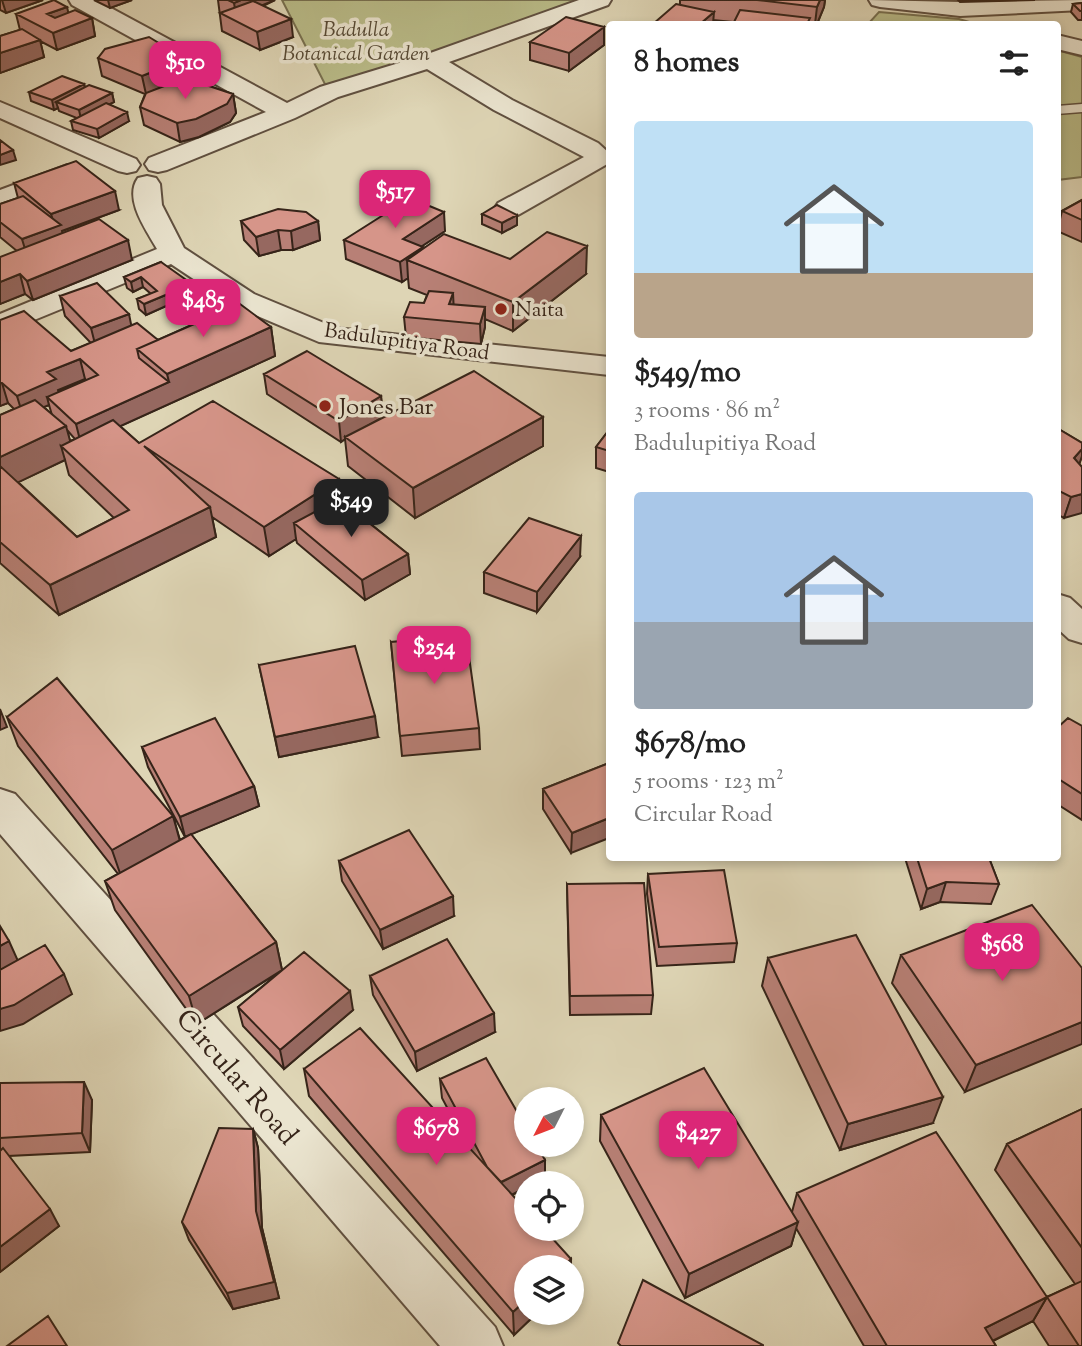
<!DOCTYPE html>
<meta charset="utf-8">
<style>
:root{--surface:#fff;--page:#f6f6f6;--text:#222;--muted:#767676;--accent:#db2777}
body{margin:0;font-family:"Sorts Mill Goudy",serif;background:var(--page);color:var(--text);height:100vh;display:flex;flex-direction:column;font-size:26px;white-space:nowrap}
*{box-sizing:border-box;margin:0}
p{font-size:23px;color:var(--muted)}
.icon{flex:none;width:38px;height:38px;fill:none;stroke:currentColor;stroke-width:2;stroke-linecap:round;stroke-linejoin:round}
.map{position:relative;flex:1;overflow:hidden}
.sheet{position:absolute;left:606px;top:21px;width:455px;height:840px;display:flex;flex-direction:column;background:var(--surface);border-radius:7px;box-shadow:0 4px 10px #0003}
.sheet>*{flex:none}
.needle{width:46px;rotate:228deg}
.controls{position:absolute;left:514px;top:1087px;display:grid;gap:14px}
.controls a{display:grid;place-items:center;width:70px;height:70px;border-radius:50%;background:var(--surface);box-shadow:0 4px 10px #0003;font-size:35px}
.price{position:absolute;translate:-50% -60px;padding:0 16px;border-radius:14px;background:var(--accent);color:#fff;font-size:23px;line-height:46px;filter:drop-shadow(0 2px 4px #0008)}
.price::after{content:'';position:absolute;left:50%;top:42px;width:21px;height:16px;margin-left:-10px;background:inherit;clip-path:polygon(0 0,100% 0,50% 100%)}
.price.on{background:#222;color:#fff}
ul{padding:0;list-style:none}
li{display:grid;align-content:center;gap:14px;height:371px;padding:0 28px}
li span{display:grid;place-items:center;height:217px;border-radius:7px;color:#555}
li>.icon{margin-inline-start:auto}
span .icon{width:126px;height:126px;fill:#fffc;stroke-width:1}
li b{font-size:30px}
h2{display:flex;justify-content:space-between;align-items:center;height:84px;padding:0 28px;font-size:30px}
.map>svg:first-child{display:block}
</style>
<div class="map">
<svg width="1082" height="1346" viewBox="0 0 1082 1346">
<rect width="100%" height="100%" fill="#ded5b5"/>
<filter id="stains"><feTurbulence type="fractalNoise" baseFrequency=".00286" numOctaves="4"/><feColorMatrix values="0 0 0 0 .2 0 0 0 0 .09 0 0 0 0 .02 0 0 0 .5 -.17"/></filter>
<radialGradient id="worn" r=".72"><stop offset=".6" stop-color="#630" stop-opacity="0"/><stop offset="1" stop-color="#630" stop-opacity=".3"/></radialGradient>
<path fill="#b9bb88" stroke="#787050" stroke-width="2" d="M282 0H600L329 92Z
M879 12 959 19 976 24H868Z
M1057 50 1082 57V177L1057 180Z"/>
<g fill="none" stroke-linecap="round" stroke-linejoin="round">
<g stroke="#605040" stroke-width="3">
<path id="service" d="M1082 104V112L1057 114V106Z"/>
</g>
<g stroke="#605040" stroke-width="4">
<path id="minor" d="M69 0H96L287 103 320 87 422 56 579 0H611L608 5 449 62 512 100 598 143 609 153V163L518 215 508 217 498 215 494 209 498 203 584 157 494 110 427 69 338 97 295 118 167 170 158 172 149 170 145 164 149 158 266 112 72 5Z
M869 0 960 2 1082 0V10L960 16 880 7 872 5Z
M1057 35 1082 41V55L1057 49Z
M0 102 136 159 140 165 136 171 127 173 118 171 0 118Z
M67 165 76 167 80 173 76 179 0 207V190Z
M147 176 156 178 160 184 162 205 184 248 254 294 336 328 609 357V375L319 342 234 306 171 264 0 334V314L157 249C147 231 123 199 138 178Z
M1057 594 1070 598 1082 609V643L1069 639 1057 628Z
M0 789 15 794 495 1327 503 1346H440L0 834Z"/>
</g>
<use href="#service" fill="#eae4cf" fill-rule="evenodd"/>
<use href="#minor" fill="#eae4cf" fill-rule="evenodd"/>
</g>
<path fill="#b88076" stroke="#362419" stroke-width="2" fill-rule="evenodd" d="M0 0H43L6 13 0 10Z
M94 0H132L110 8Z
M218 0H275L263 6 293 37 260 50 222 31Z
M680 0H825L824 7 817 24H733L734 22 713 20 680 5Z
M958 0H1035L960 2Z
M1082 3V20H1078L1071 12 1073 4Z
M69 13 92 18 95 36 57 50 40 41 44 57 0 73V36L20 30 16 14Z
M604 27V45L569 71 530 60V42Z
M98 58 185 59 188 76 185 78 233 94 236 113 230 122 199 137 180 142 144 125 140 107 145 94 102 76Z
M84 84 85 87 112 93 114 102 110 104 129 121 99 138 73 130 71 121 77 118 59 111 58 108 54 110 31 101 29 92Z
M14 183 119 210 62 231 63 233 132 260 33 300 25 294 0 304 17 251 0 237V204L18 198Z
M1082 200V242L1057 231 1062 211Z
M482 214 517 215V225L502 233 482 224Z
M241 221H318L320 240 293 250H281L259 256 244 240Z
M445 231 422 246 423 248 510 259 586 274 513 331 485 319V327L481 344 406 337 404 317 424 303 427 295 409 288 408 278 402 282 346 259 344 240Z
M161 262 193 294 146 315 139 309 137 299 151 294 143 287 133 292 127 288 124 277Z
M60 296 131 326 158 340 203 320 195 314 193 304 236 306 271 327 275 356 120 426 139 443 342 501 408 554 410 574 365 600 297 543 296 539 269 556 212 517 216 537 59 615 0 563V415L14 409 8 403 0 406V320L71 351 91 343 65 316ZM85 379 86 380 59 392 58 390ZM49 405 52 415 44 407ZM67 430 75 439 70 441ZM65 460 69 475 114 518 77 537 18 482Z
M264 374 381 396 383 417 375 422 543 417V446L415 518 348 466 345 439 341 442 267 394Z
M1057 428 1082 443V456L1079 464 1082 467 1064 518 1057 514Z
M609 430V472L596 468V447Z
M580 557 537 612 484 593V572Z
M391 642 479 728 480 749 402 756Z
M259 665 378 737 279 757Z
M7 717 173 816 180 840 185 837 148 767 142 747 254 786 259 806 191 834 276 942 282 970 353 1010 284 1069 243 1026 238 1007 281 971 197 1024 115 910 105 881 118 874 18 746Z
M1082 726V820L1057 804V728Z
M609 763 571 853 543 809V789Z
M905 858H989L999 884 991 904 940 902 921 909Z
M339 861 454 916 383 949 342 881Z
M648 874 737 943 734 962 657 966 647 894Z
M567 884 653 995 651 1014 570 1015Z
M901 955 1082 968 965 1092 892 983Z
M768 958 933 1123 840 1150 762 986Z
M370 976 495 1032 417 1071 373 995Z
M304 1069 467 1145 442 1098 440 1079 545 1178 512 1195 527 1312H538L514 1335 309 1096Z
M0 1083 92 1100 90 1152 9 1156 59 1226 0 1272Z
M1082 1109V1346H1049L1033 1321 1047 1297 1075 1284 995 1170 1007 1144Z
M601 1115 792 1212 797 1193 1047 1297 1033 1321 993 1341 996 1346H864L796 1228 791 1246 685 1298 600 1141Z
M253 1129 258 1148 262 1228 279 1298 233 1309 189 1240 182 1222Z"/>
<path fill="#966860" stroke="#362419" stroke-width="2" d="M2 0H43L6 13Z
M108 0H132L110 8Z
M241 0H275L263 5V9L237 20 234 3Z
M820 0H825L824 7 817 24H815L817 7Z
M67 7 71 24 51 31 47 14Z
M714 12 713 24H700Z
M92 18 95 36 57 50 53 33Z
M291 19 293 37 260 50 257 32Z
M604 27V45L569 71V53Z
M40 40 44 57 0 73V53Z
M185 59 188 76 146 94 142 76Z
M84 84 86 93 56 102 58 108 54 110 52 100Z
M112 93 114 102 81 119 79 110Z
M233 94 236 113 230 122 199 137 180 142 177 123Z
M127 112 129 121 99 138 97 129Z
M13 150 16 160 0 165V155Z
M115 191 119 210 62 231 65 244 28 259 22 239 55 227 51 214Z
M444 212 445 231 404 258 403 239Z
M517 215V225L502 233V223Z
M318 221 320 240 293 250 291 231Z
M278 230 281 250 259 256 256 237Z
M128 240 132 260 33 300 27 281Z
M587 246 586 274 513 331V302Z
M423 247 424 266 407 260 408 278 402 282 400 262Z
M20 274 25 294 0 304V282Z
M141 277 143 287 133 292 131 282Z
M192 284 193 294 146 315 144 304Z
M453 293 454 313 449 304Z
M235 303 237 313 209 325 207 315Z
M485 307V327L481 344 480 324Z
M129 314 133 334 96 348 91 328Z
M271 327 275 356 81 444 76 424 169 382 167 374Z
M80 359 85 379 58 390 61 400 47 397 49 405 23 416 17 396 47 372Z
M0 383H2L8 403 0 406Z
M381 396 383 417 346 438 345 437V439L341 442 339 421Z
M543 417V446L415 518 413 488Z
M66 426 74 455 61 446 65 460 0 491V457Z
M1082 449V456L1079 465 1074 458Z
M339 479 342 509 294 523 296 539 269 556 264 527Z
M1082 494V513L1064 518 1071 497Z
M210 507 216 537 59 615 50 585Z
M581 536 580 557 537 612V592Z
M408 554 410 574 365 600 362 580Z
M0 709 7 727 0 730Z
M375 716 378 737 279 757 275 737Z
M254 786 259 806 185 837 180 817Z
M173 816 181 845 122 879 112 850Z
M609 818V838L571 853 572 833Z
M946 882 940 902 921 909 927 889Z
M453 896 454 916 383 949 380 930Z
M9 941 18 961 0 971V946Z
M276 942 282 970 197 1024 189 996Z
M64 974 72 994 23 1024 0 1031V1009Z
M350 991 353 1010 284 1069 280 1050Z
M494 1013 495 1032 417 1071 415 1052Z
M1082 1022V1044L965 1092 976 1065Z
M84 1082 92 1100 90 1152 82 1133Z
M943 1097 933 1123 840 1150 848 1124Z
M253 1129 258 1148 262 1228 279 1298 233 1309 227 1293 256 1211Z
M545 1160V1178L536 1183H527V1187L497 1202 496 1185Z
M50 1209 59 1226 0 1272V1247Z
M798 1222 791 1246 685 1298 689 1274Z
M571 1259V1267H563Z
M1047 1297 1033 1321 982 1346 985 1328Z
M527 1299V1312H538L514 1335 513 1312Z"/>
<path fill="#d69589" stroke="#362419" stroke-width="2" d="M54 0 67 7 47 14 55 18 75 10 92 18 53 33 16 14Z
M228 0H241L234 3Z
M757 0H820L817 7Z
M253 1 291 19 257 32 220 13Z
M1082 3V11H1080L1073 4Z
M676 4 714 12 700 24H653Z
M740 10 810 18 807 24H733Z
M566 17 604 27 569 53 530 42Z
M22 29 40 40 0 53V36Z
M149 37 185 59 142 76 98 58 105 49Z
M62 76 84 84 52 100 29 92Z
M185 78 233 94 227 104 196 119 177 123 140 107 146 93Z
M89 85 112 93 79 110 56 102Z
M106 103 127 112 97 129 71 121Z
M0 140 13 150 0 155Z
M76 161 115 191 51 214 14 183Z
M23 196 61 225 22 239 0 222V204Z
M410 198 444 212 403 239 423 247 400 262 344 240Z
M1082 200V220L1062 211Z
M497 205 517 215 502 223 482 214Z
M278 209 306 212 318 221 291 231 278 230 256 237 241 221Z
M99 219 128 240 27 281 20 274 0 282V257Z
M547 232 587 246 513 302 407 260 444 234 510 259Z
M161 262 192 284 144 304 137 299 157 291 141 277 131 282 124 277Z
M97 283 129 314 91 328 60 296Z
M429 291 453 293 449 304 485 307 480 324 404 317 410 302 424 303Z
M221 292 235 303 207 315 193 304Z
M240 304 271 327 167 374 137 349Z
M24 311 71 351 137 323 158 340 137 349 139 358 169 382 76 424 47 397 98 375 80 359 47 372 56 379 17 396 2 383H0V320Z
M307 351 381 396 339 421 264 374Z
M474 371 543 417 413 488 345 437Z
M35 400 66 426 0 457V415Z
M213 401 339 479 264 527 144 446 210 507 50 585 0 542V466L77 537 129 510 61 446 113 420 139 443Z
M1057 428 1082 443V449L1074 458 1082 467V494L1071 497 1057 490Z
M609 430V451L596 447Z
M339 499 408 554 362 580 294 523Z
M529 518 581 536 537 592 484 572Z
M466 635 479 728 400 736 391 642Z
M355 646 375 716 275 737 259 665Z
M57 678 173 816 112 850 7 717Z
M215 718 254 786 180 817 142 747Z
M1068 718 1082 726V794L1057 778V728Z
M609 763V818L572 833 543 789Z
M409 830 453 896 380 930 339 861Z
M191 834 276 942 189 996 105 881Z
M917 858H989L999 884 946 882 927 889Z
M724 870 737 943 659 947 648 874Z
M644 883 653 995 570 996 567 884Z
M1032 905 1082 968V1022L976 1065 901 955Z
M0 926 9 941 0 946Z
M856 935 943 1097 848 1124 768 958Z
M447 939 494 1013 415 1052 370 976Z
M45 945 64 974 14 1005 0 1009V970Z
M304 952 350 991 280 1050 238 1007Z
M360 1028 527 1211V1228H543L571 1259 563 1267H527V1299L513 1312 304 1069Z
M486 1058 527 1129V1144H536L545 1160 501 1182 487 1167 440 1079Z
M704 1068 798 1222 689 1274 601 1115Z
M84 1082 82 1133 0 1138V1083Z
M1082 1109V1248L1007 1144Z
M219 1128 253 1129 256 1211 274 1282 227 1293 182 1222Z
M936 1132 1047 1297 985 1328 996 1346H887L797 1193Z
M3 1148 50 1209 0 1247V1151Z
M643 1280 763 1345V1346H621L618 1343Z
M1082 1281V1346H1079L1047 1297Z
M48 1316 67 1346H7Z"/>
<g fill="#8f2418" stroke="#eae4cf" stroke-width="2.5">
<circle cx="501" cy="309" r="7"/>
<circle cx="325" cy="406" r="7"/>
</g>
<g text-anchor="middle" stroke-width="7" stroke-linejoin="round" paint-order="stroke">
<g font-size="21" font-style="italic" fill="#574a35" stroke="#eae4cf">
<text x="356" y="36">Badulla<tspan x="356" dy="24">Botanical Garden</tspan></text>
</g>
<g font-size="21" fill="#362419" stroke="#eae4cf" text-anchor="start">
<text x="515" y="316">Naita</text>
</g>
<g font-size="21" fill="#362419" stroke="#eae4cf">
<text transform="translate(407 341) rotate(8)" y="7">Badulupitiya Road</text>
</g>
<g font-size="24" fill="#362419" stroke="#eae4cf" text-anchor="start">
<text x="339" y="414">Jones Bar</text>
</g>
<g font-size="28" fill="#362419" stroke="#eae4cf">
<text transform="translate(238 1076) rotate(49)" y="10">Circular Road</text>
</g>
</g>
<rect width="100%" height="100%" filter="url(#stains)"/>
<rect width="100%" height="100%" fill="url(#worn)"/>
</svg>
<div class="controls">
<a><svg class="needle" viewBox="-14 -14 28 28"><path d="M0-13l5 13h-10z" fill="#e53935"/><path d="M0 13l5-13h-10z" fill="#767676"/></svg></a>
<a><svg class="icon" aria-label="locate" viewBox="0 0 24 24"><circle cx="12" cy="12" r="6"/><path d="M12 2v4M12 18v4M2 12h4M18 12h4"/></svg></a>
<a><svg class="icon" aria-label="layers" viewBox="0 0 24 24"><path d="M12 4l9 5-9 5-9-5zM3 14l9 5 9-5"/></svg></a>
</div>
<b class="price" style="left:185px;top:101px">$510</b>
<b class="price" style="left:395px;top:230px">$517</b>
<b class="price" style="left:203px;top:339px">$485</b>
<b class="price on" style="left:351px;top:539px">$549</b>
<b class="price" style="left:434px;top:686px">$254</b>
<b class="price" style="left:1002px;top:983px">$568</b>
<b class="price" style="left:436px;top:1167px">$678</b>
<b class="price" style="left:698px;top:1171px">$427</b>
<section class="sheet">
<h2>8 homes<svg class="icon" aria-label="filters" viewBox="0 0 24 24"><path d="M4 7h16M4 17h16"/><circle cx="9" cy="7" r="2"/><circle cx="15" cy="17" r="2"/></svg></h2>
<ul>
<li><span style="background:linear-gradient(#bfe0f5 70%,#b9a48a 0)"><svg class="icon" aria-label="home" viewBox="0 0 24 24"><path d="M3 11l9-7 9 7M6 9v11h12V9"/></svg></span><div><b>$549/mo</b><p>3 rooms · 86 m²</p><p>Badulupitiya Road</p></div></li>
<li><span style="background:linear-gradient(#a9c7e8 60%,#9aa5b1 0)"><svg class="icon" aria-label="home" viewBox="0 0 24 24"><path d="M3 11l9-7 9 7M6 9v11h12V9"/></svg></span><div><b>$678/mo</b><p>5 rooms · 123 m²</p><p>Circular Road</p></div></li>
</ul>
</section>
</div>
